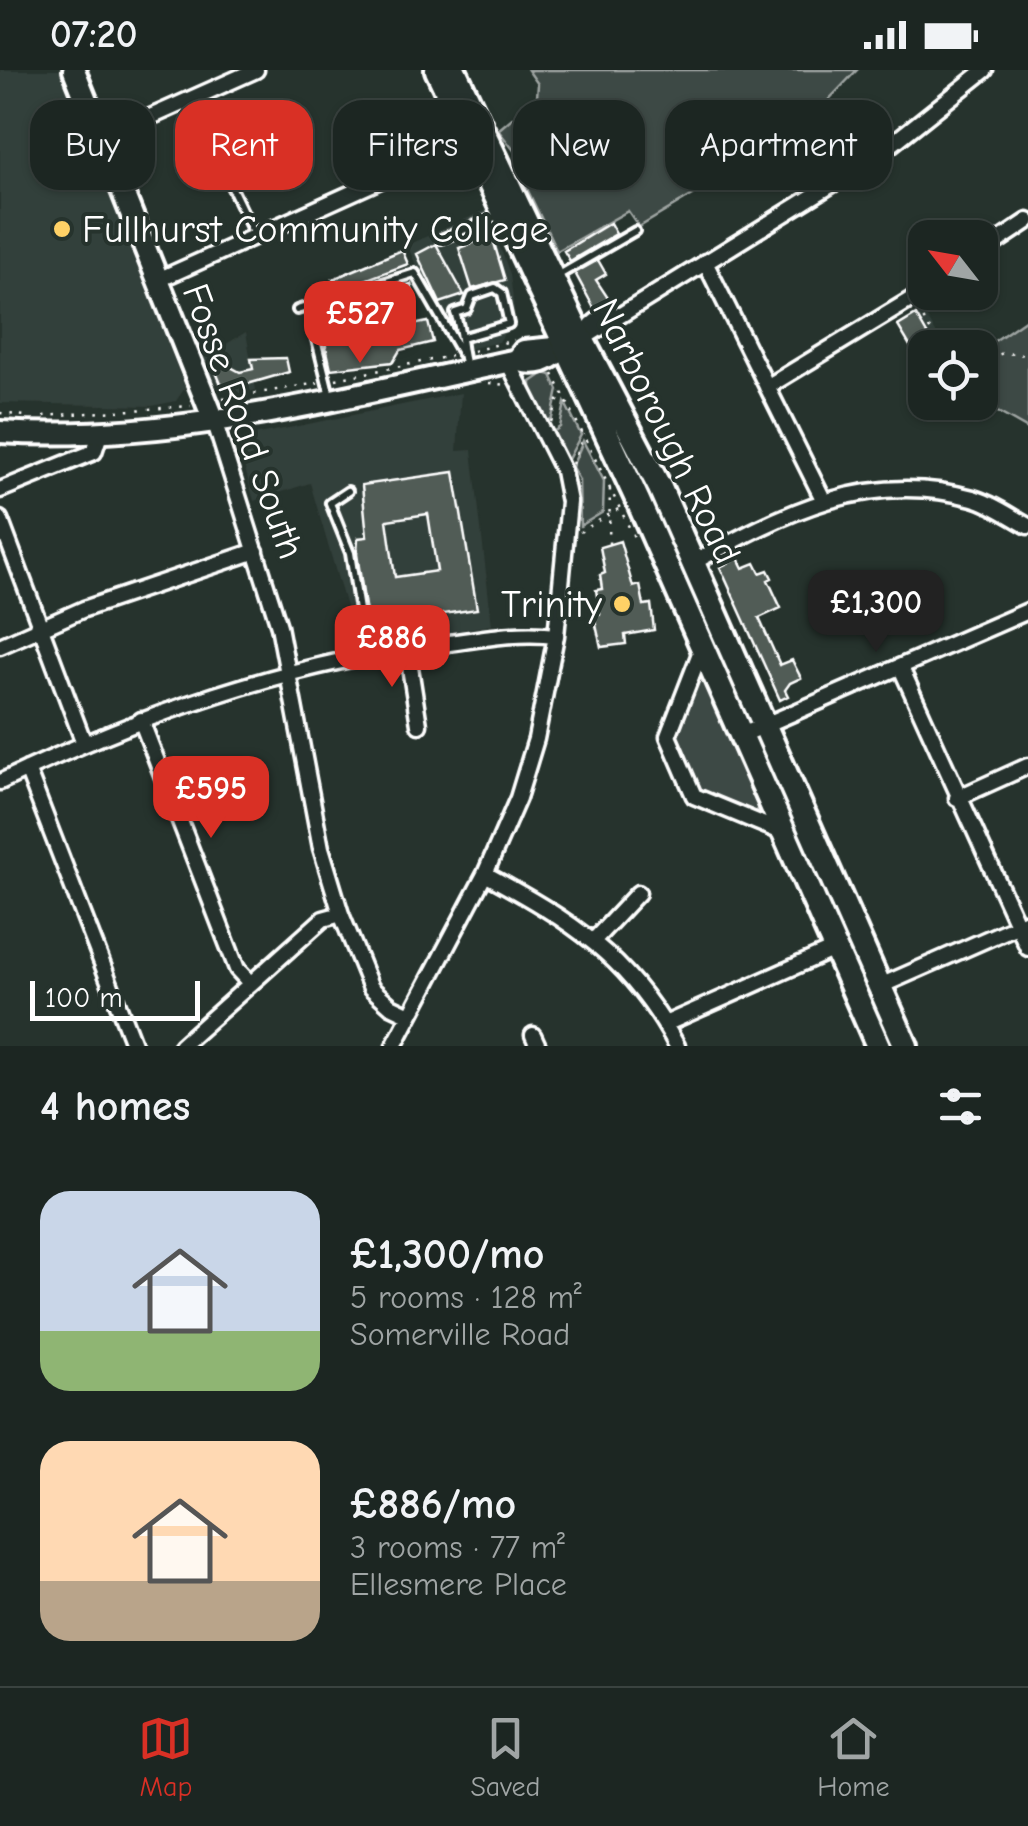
<!DOCTYPE html>
<meta charset="utf-8">
<style>
:root{--surface:#1c2622;--page:#29322f;--text:#f1f3f6;--muted:#a0a5a5;--line:#3a4340;--accent:#d93025}
body{margin:0;font-family:"Comic Neue",sans-serif;background:var(--page);color:var(--text);height:100vh;display:flex;flex-direction:column;font-size:38px;white-space:nowrap}
*{box-sizing:border-box;margin:0}
p{font-size:32px;color:var(--muted)}
.icon{flex:none;width:55px;height:55px;fill:none;stroke:currentColor;stroke-width:2;stroke-linecap:round;stroke-linejoin:round}
.map{position:relative;height:976px;overflow:hidden}
.details{display:flex;flex-direction:column;background:var(--surface);flex:1}
.details>*{flex:none}
.banner{position:absolute;left:30px;top:30px;width:970px;height:90px;display:flex;gap:20px}
.needle{width:65px;rotate:301deg}
.fabs{position:absolute;left:908px;top:150px;display:grid;gap:20px}
.fabs a{display:grid;place-items:center;width:90px;height:90px;border-radius:20px;background:var(--surface);box-shadow:0 2px 8px #0004,0 0 0 2px var(--line);font-size:50px}
.scale{position:absolute;left:30px;bottom:25px;width:170px;box-sizing:border-box;padding-left:10px;border:5px solid #fff;border-top:0;font-size:28px;line-height:35px;white-space:nowrap;color:#fff;-webkit-text-stroke:8px #26332d;paint-order:stroke}
.price{position:absolute;translate:-50% -85px;padding:0 22px;border-radius:20px;background:var(--accent);color:#fff;font-size:32px;line-height:65px;filter:drop-shadow(0 2px 5px #0008)}
.price::after{content:'';position:absolute;left:50%;top:60px;width:30px;height:22px;margin-left:-15px;background:inherit;clip-path:polygon(0 0,100% 0,50% 100%)}
.price.on{background:#222;color:#fff}
ul{padding:0;list-style:none}
li{display:flex;align-items:center;gap:30px;height:250px;padding:0 40px}
li span{display:grid;place-items:center;flex:none;width:280px;height:200px;border-radius:30px;color:#555}
li>.icon{margin-inline-start:auto}
span .icon{width:120px;height:120px;fill:#fffc;stroke-width:1}
li b{font-size:42px}
h2{display:flex;justify-content:space-between;align-items:center;height:120px;padding:0 40px;font-size:42px}
.pill{padding:0 35px;border-radius:30px;background:var(--surface);box-shadow:0 2px 8px #0004,0 0 0 2px var(--line);font-size:35px;line-height:90px}
.pill.on{background:var(--accent);color:#fff}
.status{display:flex;justify-content:space-between;align-items:center;height:70px;padding:0 50px;background:var(--surface);direction:ltr}
.status svg{height:28px;fill:currentColor}
.tabs{display:flex;justify-content:space-around;align-items:center;height:140px;border-top:2px solid var(--line);background:var(--surface);font-size:28px;color:var(--muted)}
.tabs a{display:grid;justify-items:center;gap:5px}
.tabs .on{color:var(--accent)}
.map>svg:first-child{display:block}
</style>
<div class="status"><b>07:20</b><svg viewBox="0 0 49 12"><path d="M0 12V9h3v3zM5 12V6h3v6zM10 12V3h3v9zM15 12V0h3v12zM26 1h20v11H26zM47 4h2v5h-2z"/></svg></div>
<div class="map">
<svg width="1028" height="976" viewBox="0 0 1028 976">
<rect width="100%" height="100%" fill="#26332d"/>
<filter id="ink" filterUnits="userSpaceOnUse"><feTurbulence type="fractalNoise" baseFrequency=".01" numOctaves="2"/><feDisplacementMap in="SourceGraphic" scale="20" xChannelSelector="R" yChannelSelector="G"/><feConvolveMatrix kernelMatrix="1 2 1 2 8 2 1 2 1" color-interpolation-filters="sRGB"/></filter>
<g filter="url(#ink)">
<path fill="#333f3a" d="M0 0H62L185 318 176 331 152 336 0 333Z
M486 140 510 204 515 246 499 272 455 282 407 175Z
M922 240 945 277 925 278V304L897 255Z
M246 262 256 320 241 324 220 317 200 290Z
M461 323 457 381 472 380 492 555 358 578 310 413 254 431 238 374 244 367Z"/>
<path fill="#3e4944" stroke="#9ea4a2" stroke-width="2.5" d="M528 0H857L797 63 639 157 628 141 557 181 516 96 520 88 498 60 537 27 538 14Z
M1028 248V359L980 332V281Z
M544 303 551 305 558 320 552 348 546 352 531 324V312Z
M565 333 581 365 566 393 553 362 560 357Z
M583 371 604 411 603 442 580 456 579 410 572 397Z
M695 607H703L759 737 755 745 699 721 673 664Z"/>
<path fill="#515c57" stroke="#fff" stroke-width="2.5" fill-rule="evenodd" d="M610 153 616 164 570 191 564 181Z
M492 166 505 210 472 219 459 178Z
M436 174 464 225 440 233 417 184Z
M402 180 408 194 338 220 333 209Z
M598 190 606 204 596 210 610 231 595 240 575 203Z
M411 214 414 229 401 231 407 256 428 252 433 272 400 280 393 292 331 299 323 263 348 258 350 268 369 264 364 238 352 241 350 231Z
M916 245 935 278H925V301L898 256Z
M225 286 229 296 240 302 253 299 251 289 286 288 289 302 234 318 221 314 211 290Z
M454 402 477 539 443 544 444 550 368 556 357 484 358 468 367 467 362 415ZM428 444 437 501 395 507 387 450Z
M620 471 633 517 640 515 644 535 651 534 654 560 625 565 626 574 601 577 594 546 600 544 596 520 602 519 600 505 605 503 600 477Z
M738 488 743 498 755 493 760 503 768 500 772 508 768 510 781 538 759 548 780 595 792 590 801 608 790 613 785 620 788 626 780 630 720 497Z"/>
<g fill="none" stroke-linecap="round" stroke-linejoin="round">
<g stroke="#fff" stroke-width="14">
<path id="lane" d="M190 31 254 164
M441 169 500 145
M559 205 635 161
M297 240 415 203 461 283
M315 265 330 326
M464 267 509 254 502 223 495 218 472 226 467 239 455 243C463 263 460 280 467 299
M348 421 330 433 350 483 366 585"/>
</g>
<g stroke="#fff" stroke-width="21">
<path id="street" d="M101 69 256 0
M980 183 1028 151
M705 192 823 429
M156 211 476 67
M583 268C590 253 601 245 618 245
M582 269 873 89 985 0
M767 317 925 221
M215 353 279 556 321 778 341 844 371 918 391 936 410 945
M0 420 94 382 100 364
M0 449 84 673
M694 492C785 443 867 399 973 428 992 433 1011 447 1028 456
M0 576 84 539 256 481
M407 578 419 655
M702 578 668 666 694 726 779 761
M901 598 1028 878
M141 650 237 899 250 913
M740 666 1028 541
M27 699 134 976
M0 712C141 645 286 593 442 574 480 569 518 561 556 566
M957 728 1028 696
M485 804C570 850 630 887 677 976
M595 869 638 823
M878 917 1028 851
M665 954 834 879
M533 965 538 976
M181 976 323 849 341 844
M394 976 485 804 518 728 536 669 556 566 569 432 563 401 508 292"/>
</g>
<g stroke="#fff" stroke-width="28">
<path id="secondary" d="M74 0 215 353
M517 290 524 281 564 277
M0 362C176 373 346 326 517 290 547 300 555 281 580 269"/>
</g>
<g stroke="#fff" stroke-width="30">
<path id="primary" d="M437 0 638 431 878 976
M454 0 574 254 660 418 906 976"/>
</g>
<path stroke="#fff" stroke-width="2.5" stroke-dasharray="2.5 8" stroke-linecap="butt" d="M918 240 941 278
M473 281 514 270
M980 292 1003 283 1028 285
M553 304 634 467
M336 309 451 286
M489 313 505 315
M223 329 318 313
M0 343 26 346
M44 346 191 336
M551 352 561 322
M572 394 584 364
M580 462 620 438
M609 474 610 416"/>
<use href="#lane" stroke="#26332d" stroke-width="6"/>
<use href="#street" stroke="#26332d" stroke-width="14"/>
<use href="#secondary" stroke="#26332d" stroke-width="20"/>
<use href="#primary" stroke="#26332d" stroke-width="22"/>
</g>
</g>
<g fill="#ffd166" stroke="#26332d" stroke-width="4">
<circle cx="62" cy="159" r="10"/>
<circle cx="622" cy="534" r="10"/>
</g>
<g text-anchor="middle" stroke-width="8" stroke-linejoin="round" paint-order="stroke">
<g font-size="38" fill="#fff" stroke="#26332d" text-anchor="start">
<text x="82" y="172">Fullhurst Community College</text>
<text x="602" y="547" text-anchor="end">Trinity</text>
</g>
<g font-size="38" fill="#fff" stroke="#26332d">
<text transform="translate(244 351) rotate(70)" y="13">Fosse Road South</text>
<text transform="translate(667 361) rotate(64)" y="13">Narborough Road</text>
</g>
</g>
</svg>
<div class="fabs">
<a><svg class="needle" viewBox="-14 -14 28 28"><path d="M0-13l5 13h-10z" fill="#e53935"/><path d="M0 13l5-13h-10z" fill="#a0a5a5"/></svg></a>
<a><svg class="icon" aria-label="locate" viewBox="0 0 24 24"><circle cx="12" cy="12" r="6"/><path d="M12 2v4M12 18v4M2 12h4M18 12h4"/></svg></a>
</div>
<div class="scale">100 m</div>
<b class="price" style="left:360px;top:296px">£527</b>
<b class="price on" style="left:876px;top:585px">£1,300</b>
<b class="price" style="left:392px;top:620px">£886</b>
<b class="price" style="left:211px;top:771px">£595</b>
<div class="banner">
<a class="pill">Buy</a>
<a class="pill on">Rent</a>
<a class="pill">Filters</a>
<a class="pill">New</a>
<a class="pill">Apartment</a>
</div>
</div>
<section class="details">
<h2>4 homes<svg class="icon" aria-label="filters" viewBox="0 0 24 24"><path d="M4 7h16M4 17h16"/><circle cx="9" cy="7" r="2"/><circle cx="15" cy="17" r="2"/></svg></h2>
<ul>
<li><span style="background:linear-gradient(#c9d6e8 70%,#8fb573 0)"><svg class="icon" aria-label="home" viewBox="0 0 24 24"><path d="M3 11l9-7 9 7M6 9v11h12V9"/></svg></span><div><b>£1,300/mo</b><p>5 rooms · 128 m²</p><p>Somerville Road</p></div></li>
<li><span style="background:linear-gradient(#ffd9b3 70%,#b9a48a 0)"><svg class="icon" aria-label="home" viewBox="0 0 24 24"><path d="M3 11l9-7 9 7M6 9v11h12V9"/></svg></span><div><b>£886/mo</b><p>3 rooms · 77 m²</p><p>Ellesmere Place</p></div></li>
</ul>
</section>
<nav class="tabs">
<a class="on"><svg class="icon" aria-label="map" viewBox="0 0 24 24"><path d="M3 6l6-2 6 2 6-2v14l-6 2-6-2-6 2zM9 4v14M15 6v14"/></svg>Map</a>
<a><svg class="icon" aria-label="saved" viewBox="0 0 24 24"><path d="M7 4h10v16l-5-4-5 4z"/></svg>Saved</a>
<a><svg class="icon" aria-label="home" viewBox="0 0 24 24"><path d="M3 11l9-7 9 7M6 9v11h12V9"/></svg>Home</a>
</nav>
